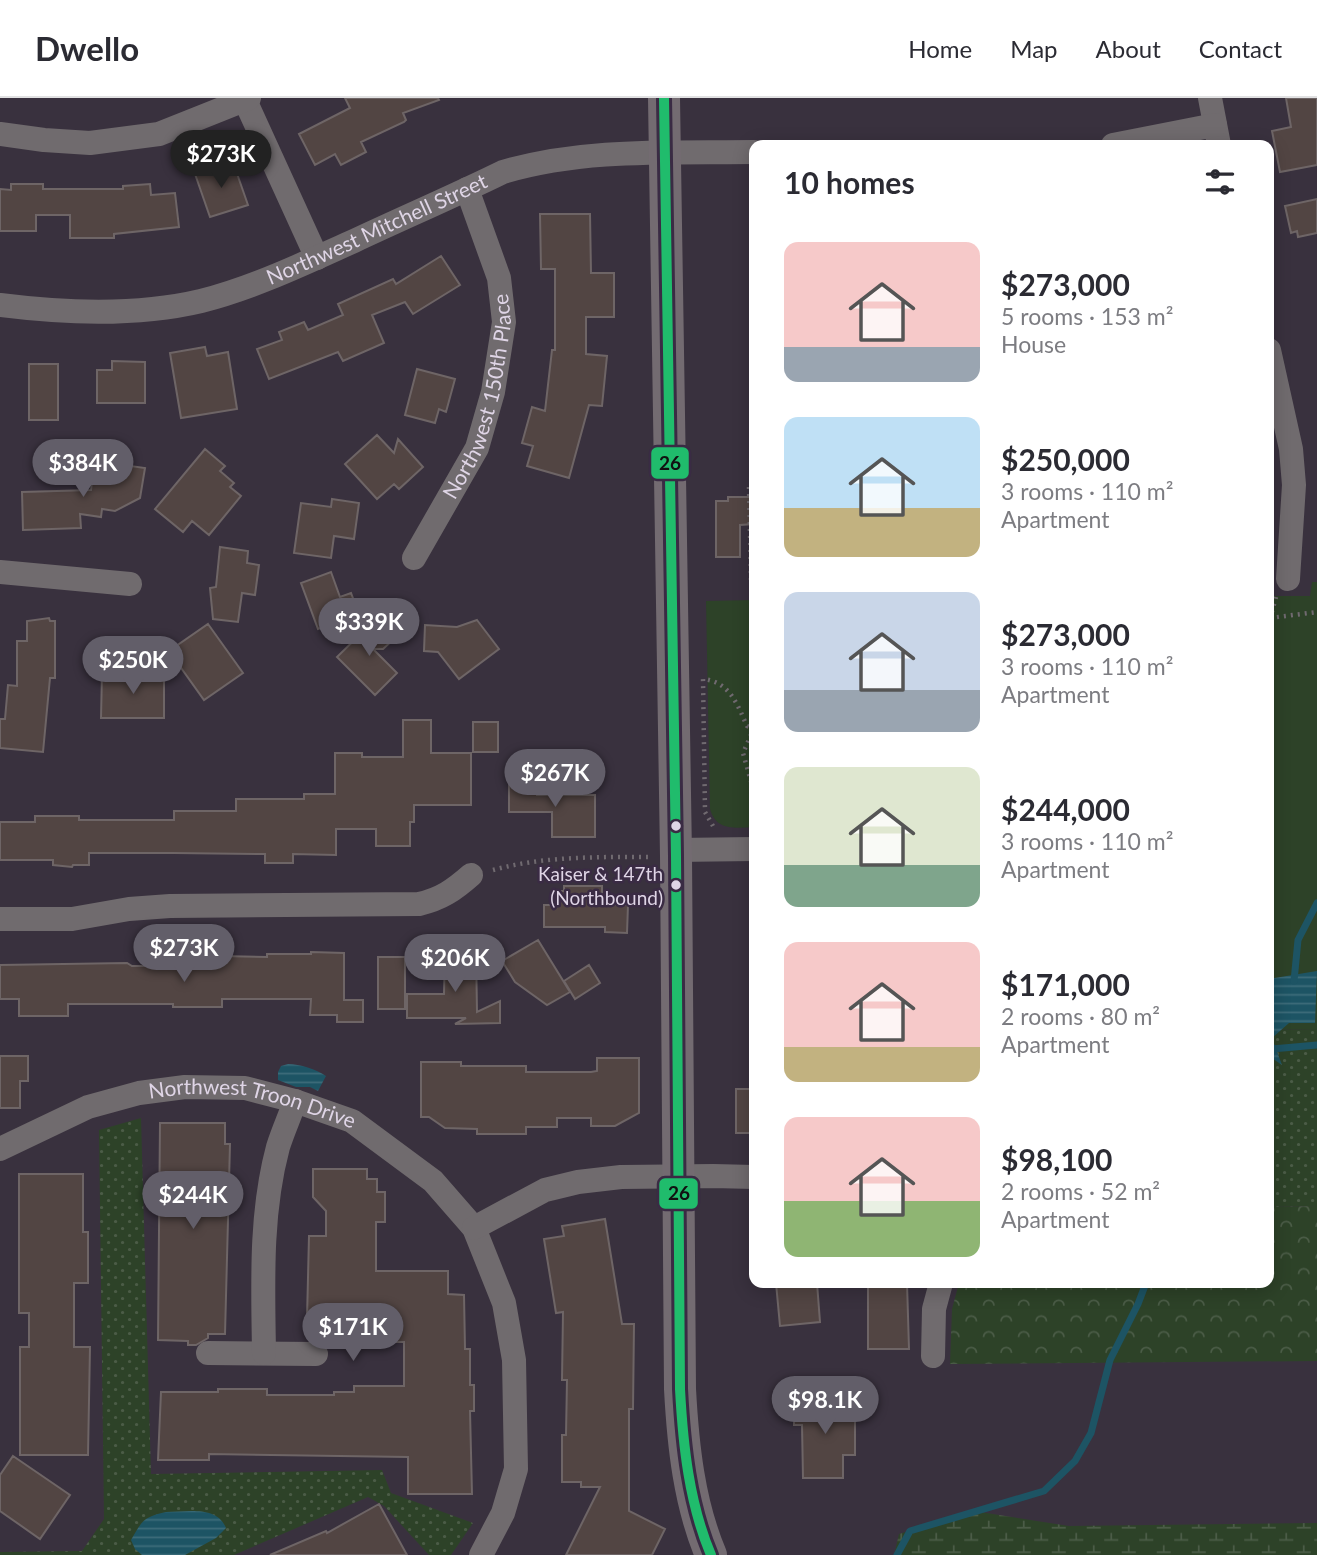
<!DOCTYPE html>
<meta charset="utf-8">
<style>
:root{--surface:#fff;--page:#f2f2f3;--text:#2b2b33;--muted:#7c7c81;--line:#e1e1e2;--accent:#625e69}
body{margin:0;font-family:Lato,sans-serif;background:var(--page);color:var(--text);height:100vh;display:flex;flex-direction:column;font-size:26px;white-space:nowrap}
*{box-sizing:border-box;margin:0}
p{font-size:23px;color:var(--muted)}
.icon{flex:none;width:38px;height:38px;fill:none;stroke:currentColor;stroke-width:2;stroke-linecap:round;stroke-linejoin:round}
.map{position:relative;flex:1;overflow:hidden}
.drawer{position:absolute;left:749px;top:42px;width:525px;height:1148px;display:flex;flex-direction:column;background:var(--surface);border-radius:14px;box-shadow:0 4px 18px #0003}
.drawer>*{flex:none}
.price{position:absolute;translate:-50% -60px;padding:0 16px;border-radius:24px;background:var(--accent);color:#fff;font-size:23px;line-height:46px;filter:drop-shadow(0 2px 4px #0008)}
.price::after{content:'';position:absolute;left:50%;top:42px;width:21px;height:16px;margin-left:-10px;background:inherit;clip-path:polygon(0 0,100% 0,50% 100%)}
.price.selected{background:#222;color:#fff}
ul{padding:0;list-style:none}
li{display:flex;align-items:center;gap:21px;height:175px;padding:0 35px}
li span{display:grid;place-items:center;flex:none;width:196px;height:140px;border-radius:14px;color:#555}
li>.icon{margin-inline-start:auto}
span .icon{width:84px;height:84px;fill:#fffc;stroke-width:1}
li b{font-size:30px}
h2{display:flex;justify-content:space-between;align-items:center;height:84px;padding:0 35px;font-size:30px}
header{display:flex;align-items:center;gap:42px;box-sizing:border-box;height:98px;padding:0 35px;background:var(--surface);border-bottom:2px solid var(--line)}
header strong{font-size:33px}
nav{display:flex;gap:38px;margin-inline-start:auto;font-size:24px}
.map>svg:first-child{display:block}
</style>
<header>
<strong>Dwello</strong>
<nav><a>Home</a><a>Map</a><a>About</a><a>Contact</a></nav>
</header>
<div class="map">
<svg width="1317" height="1457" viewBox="0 0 1317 1457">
<defs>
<pattern id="grass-dots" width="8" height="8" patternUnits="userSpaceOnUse" patternTransform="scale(1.75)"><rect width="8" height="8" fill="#2d4228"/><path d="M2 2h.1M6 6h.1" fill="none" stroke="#4b5c47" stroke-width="1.8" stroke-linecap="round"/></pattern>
<pattern id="forest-crowns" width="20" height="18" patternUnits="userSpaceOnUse" patternTransform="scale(1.75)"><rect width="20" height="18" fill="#2d4228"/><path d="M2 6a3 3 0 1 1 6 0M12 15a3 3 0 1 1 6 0" fill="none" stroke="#4b5c47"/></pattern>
<pattern id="wetland-marsh" width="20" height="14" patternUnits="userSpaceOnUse" patternTransform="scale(1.75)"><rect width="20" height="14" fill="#2d4228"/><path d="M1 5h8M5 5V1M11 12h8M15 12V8" fill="none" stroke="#4b5c47"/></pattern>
<pattern id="water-rules" width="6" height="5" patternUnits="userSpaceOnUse" patternTransform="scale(1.75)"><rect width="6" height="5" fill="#1d5464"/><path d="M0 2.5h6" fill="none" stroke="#3d6c7a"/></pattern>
</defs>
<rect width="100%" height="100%" fill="#39313e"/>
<path fill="url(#grass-dots)" d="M1317 931V1108L1269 1109V932Z
M141 1020 151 1376 382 1372 391 1395 473 1425 451 1457H429L384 1408 368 1399 234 1457H0V1454L82 1453 104 1421 99 1032Z"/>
<path fill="url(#forest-crowns)" d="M1317 1108V1263L950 1266 952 1211 959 1185H1269V1109Z"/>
<path fill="url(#wetland-marsh)" d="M974 1413 1069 1428 1317 1425V1457H894L899 1436Z"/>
<path fill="#2d4228" d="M1312 484H1317V931L1269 932V498H1310Z
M754 502V729C735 730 716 733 710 711L706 503Z"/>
<path fill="url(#water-rules)" d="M1317 873 1315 925H1289L1272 940 1282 967 1269 958V881Z
M288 966C300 966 316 971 326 978L318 993 310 989H296L278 982V974L281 968Z
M166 1414C186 1414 217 1407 226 1430L216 1440 185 1457H142L135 1451 131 1442C142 1423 143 1419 166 1414Z"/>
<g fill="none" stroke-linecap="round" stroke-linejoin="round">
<path stroke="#1d5464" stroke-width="7" d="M1294 883 1298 842 1317 805
M1269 954 1272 951 1317 947
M897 1457 910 1433 1044 1393 1075 1363 1091 1335 1110 1262 1138 1206 1146 1185"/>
</g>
<path fill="#524543" stroke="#6e6566" stroke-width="2" d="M345 0H438L439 2 403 15 406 22 404 24 361 44 366 54 341 67 335 56 315 67 299 36 350 10Z
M1286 0H1317V67L1280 74 1272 33 1291 29Z
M234 67 248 107 210 119 195 76 216 69 217 72Z
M11 86H43V91H123V88L150 86 151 97 175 95 179 129 114 136V140H70V117H36V133H0V91L11 92Z
M1317 101V135L1298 139 1297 133 1291 135 1285 108Z
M540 116H590L591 175H614V219H586V256L607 258 602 308 589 307 569 380 527 368 533 348 522 345 532 309 545 313 552 252H555V171H541Z
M441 158 460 187 413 216 405 204 372 217 384 245 343 263 338 254 269 281 257 251 282 242 279 234 304 224 308 232 343 217 338 206 393 181 396 186Z
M205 249 207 258 228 254 237 311 181 320 170 255Z
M112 263 145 264V305H97V272H112Z
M29 266H58V322H29Z
M417 271 455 281 446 314 439 311 435 325 405 317Z
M377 337 394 355 398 341 423 369 399 391 394 386 377 401 345 366Z
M205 351 225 368 220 373 234 385 230 389 241 398 209 437 192 423 183 434 155 411Z
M95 363 145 370 140 400 115 413 102 411 101 419 80 416 81 430 23 432 22 394 91 392Z
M728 399H754V426L740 427V459H716V403H728Z
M332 401 359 405 354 441 334 438 331 460 294 455 301 405 331 409Z
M220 449 248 453 247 465 259 467 255 497 242 495 238 524 213 521 210 490 216 489Z
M331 474 340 499 351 495 359 516 318 531 301 485Z
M49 520 50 523H55V580H50L43 654 0 650V621H5L8 587 17 588V543H27V523Z
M375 522 394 541 383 551H373L397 575 375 597 337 559Z
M477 522 499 551 459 581 438 554 424 553 425 527 457 529Z
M208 526 243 575 204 602 169 553Z
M102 575H164V620H101Z
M403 622H431V655H471V707H414V724H410V748H376V731H336V757L293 756V765H265V756L174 755H89V767H73L72 769 53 767V762H0V724H35V718H79V722H174V713H236V701H304V696H335V655H362V659H403Z
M473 624H498V654H473Z
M509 681H537V697H595V739H552V714H509Z
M564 788H602V806L628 807 627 835 605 834V829H544V807H552V793H564Z
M538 842 570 894 547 907 515 884 502 863Z
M445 852H476L477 914 500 903V925L455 926 466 920H407V896H444Z
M311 854 344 855V902H363V924H337V917H310L311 901H222V909H173V906H68V918H19V901H0V867L127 865 132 868H173V857L267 859V856H311Z
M378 859H405V911H378Z
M589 867 600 885 575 901 564 883Z
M0 958H28V983H20V1010H0Z
M597 960H639V1015L615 1028H591V1020H557V1029H526V1036H477V1031L445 1030 429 1019H421V964H461V968H526V974H591L597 973Z
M736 991H754V1035H736Z
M160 1025H225V1046H230L225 1236H208V1240L196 1247H188V1243L158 1242Z
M313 1071H367V1081H377V1094H385V1124H376V1173H448V1196L464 1197 465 1251H470V1287H474V1313H470L472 1396H408V1359L209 1356V1362H158L161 1294H218V1291H267V1297H334V1294H354V1288H404V1244H324L311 1241V1221H307L309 1138H326V1113L313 1099Z
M19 1076H83V1134H88V1185H74V1249H90L88 1357H20V1249H29V1215H19Z
M605 1121 622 1226H634L633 1311H629V1413L665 1431 652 1457H566L600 1389H581V1384H562V1337H566L567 1282H562L563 1214 556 1215 544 1141 564 1138 562 1128Z
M776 1185H817L820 1224 780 1228Z
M907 1185 909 1251H868V1186Z
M838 1299V1310H855V1357H843V1380H803L802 1327H794V1300Z
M13 1358 70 1397 40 1441 0 1413V1377Z
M379 1406 407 1457H270L326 1433 327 1435Z"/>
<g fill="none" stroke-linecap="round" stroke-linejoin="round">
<path stroke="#706a70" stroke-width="4.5" stroke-dasharray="2 5" stroke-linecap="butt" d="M751 482 749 389 754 384
M1270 520 1317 514
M1270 521 1276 499
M754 630 743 655 754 694
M713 728 705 714 703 581C730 584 737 606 747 628L754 631
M493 772C544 758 598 759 651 759"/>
<g stroke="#706b6e" stroke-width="24">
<path d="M244 0 317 160"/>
<path d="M1210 0 1219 47"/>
<path d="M0 36 44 42 90 45 159 36 249 0"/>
<path d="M1113 47 1215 27"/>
<path id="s1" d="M0 207C63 215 138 218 201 203 253 190 305 165 354 143 403 120 454 98 503 74 584 50 670 55 754 54"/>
<path d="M1269 252 1291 351 1294 387 1288 481"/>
<path id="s2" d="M414 460 477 350 493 294 504 224 499 180 467 91"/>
<path d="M0 474 130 486"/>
<path d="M675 752 754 751"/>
<path d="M0 821H72L129 811 170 808 419 806C441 801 454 792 471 777"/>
<path id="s3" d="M0 1051 88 1009 139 995 185 989 245 990 295 1003 352 1023 433 1083 474 1130 504 1205 514 1262 516 1371 503 1415 481 1457"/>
<path d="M474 1130 545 1092 578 1084 621 1079 713 1078 754 1079"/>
<path d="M208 1255 316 1256"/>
<path d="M264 1255C263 1186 260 1116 278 1049 283 1033 290 1018 295 1003"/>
<path d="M933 1258 934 1211 941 1185"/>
</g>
<path stroke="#736b71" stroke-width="32" d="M664 0 676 758 680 1291C683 1347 689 1405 711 1457"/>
<g stroke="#3a2b44" stroke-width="16">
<path id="bus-1" d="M664 0 676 758 680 1291C683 1347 689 1405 711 1457"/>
</g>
<use href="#bus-1" stroke="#20bc6c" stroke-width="10"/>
</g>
<g fill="#dfd5e6" stroke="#3a2b44" stroke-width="2.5">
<circle cx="676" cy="728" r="6"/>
<circle cx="676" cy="787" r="6"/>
</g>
<g text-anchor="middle" stroke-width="5" stroke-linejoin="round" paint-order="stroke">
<g font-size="19" fill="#dfd5e6" stroke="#3a2b44" text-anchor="end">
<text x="663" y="783">Kaiser &amp; 147th<tspan x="663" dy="24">(Northbound)</tspan></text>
</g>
<g font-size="21" fill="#dfd5e6" stroke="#3a2b44">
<text dy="7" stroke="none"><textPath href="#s1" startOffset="392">Northwest Mitchell Street</textPath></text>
<text dy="7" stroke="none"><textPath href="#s2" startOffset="177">Northwest 150th Place</textPath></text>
<text dy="7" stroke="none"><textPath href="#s3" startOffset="266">Northwest Troon Drive</textPath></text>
</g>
</g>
<g stroke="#3a2b44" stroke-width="2.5">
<rect x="650" y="348" width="40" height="34" rx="7" fill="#20bc6c"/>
<rect x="658" y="1079" width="41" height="33" rx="7" fill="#20bc6c"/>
</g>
<g font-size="19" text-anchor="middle" font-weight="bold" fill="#111">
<text x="670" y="372">26</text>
<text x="679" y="1102">26</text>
</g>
</svg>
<b class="price selected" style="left:221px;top:92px">$273K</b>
<b class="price" style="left:83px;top:401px">$384K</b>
<b class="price" style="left:369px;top:560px">$339K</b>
<b class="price" style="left:133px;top:598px">$250K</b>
<b class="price" style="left:555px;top:711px">$267K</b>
<b class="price" style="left:184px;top:886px">$273K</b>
<b class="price" style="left:455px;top:896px">$206K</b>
<b class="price" style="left:193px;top:1133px">$244K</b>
<b class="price" style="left:353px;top:1265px">$171K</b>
<b class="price" style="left:825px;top:1338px">$98.1K</b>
<section class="drawer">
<h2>10 homes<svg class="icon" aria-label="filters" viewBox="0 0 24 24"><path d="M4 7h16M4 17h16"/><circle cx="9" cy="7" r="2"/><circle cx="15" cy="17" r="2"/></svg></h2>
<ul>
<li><span style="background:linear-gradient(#f6c9c9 75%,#9aa5b1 0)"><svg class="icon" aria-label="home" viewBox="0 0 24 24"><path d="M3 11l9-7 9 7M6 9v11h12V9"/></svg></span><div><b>$273,000</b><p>5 rooms · 153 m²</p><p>House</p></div></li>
<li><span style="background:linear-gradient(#bfe0f5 65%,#c2b280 0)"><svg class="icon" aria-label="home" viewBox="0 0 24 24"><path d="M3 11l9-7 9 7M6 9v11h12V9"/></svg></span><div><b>$250,000</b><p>3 rooms · 110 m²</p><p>Apartment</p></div></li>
<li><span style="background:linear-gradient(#c9d6e8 70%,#9aa5b1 0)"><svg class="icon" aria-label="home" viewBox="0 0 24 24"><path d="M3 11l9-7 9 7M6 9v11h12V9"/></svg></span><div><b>$273,000</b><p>3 rooms · 110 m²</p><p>Apartment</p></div></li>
<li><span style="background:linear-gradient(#dfe7d0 70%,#7fa58c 0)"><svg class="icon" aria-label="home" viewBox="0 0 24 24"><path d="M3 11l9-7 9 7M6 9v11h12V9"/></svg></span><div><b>$244,000</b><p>3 rooms · 110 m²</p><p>Apartment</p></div></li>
<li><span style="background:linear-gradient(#f6c9c9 75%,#c2b280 0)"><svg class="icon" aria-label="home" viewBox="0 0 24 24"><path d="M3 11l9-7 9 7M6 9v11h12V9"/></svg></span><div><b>$171,000</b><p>2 rooms · 80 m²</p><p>Apartment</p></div></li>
<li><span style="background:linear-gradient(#f6c9c9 60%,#8fb573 0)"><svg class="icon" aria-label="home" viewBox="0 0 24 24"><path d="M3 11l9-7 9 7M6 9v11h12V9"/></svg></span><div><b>$98,100</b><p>2 rooms · 52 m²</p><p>Apartment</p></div></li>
</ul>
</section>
</div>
